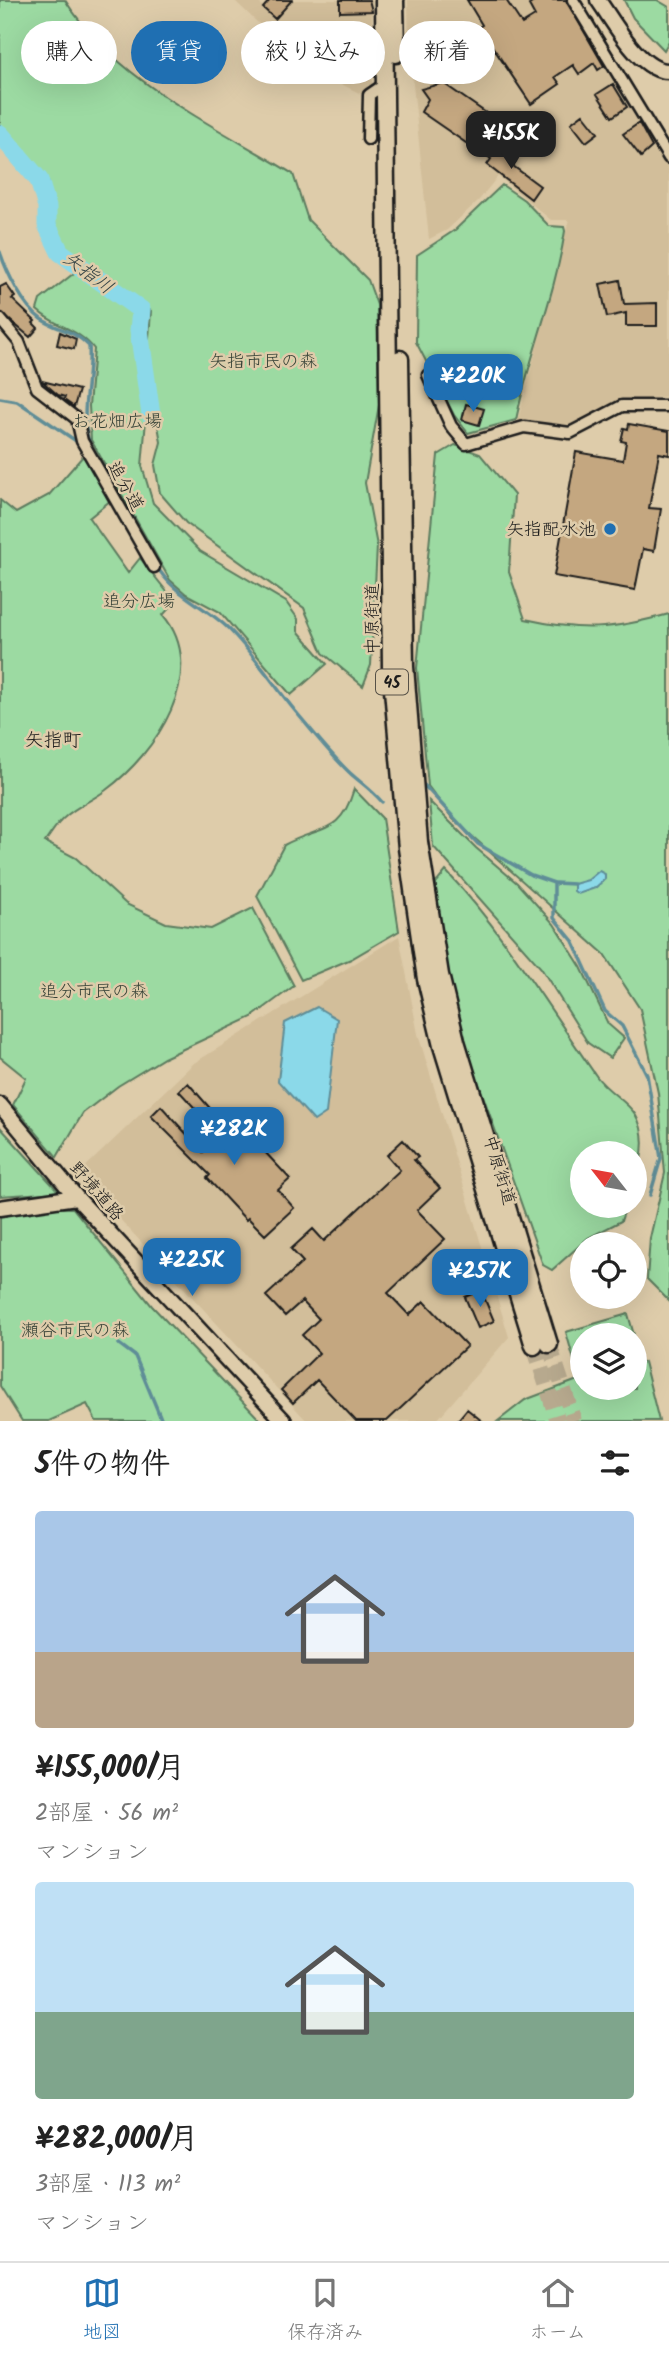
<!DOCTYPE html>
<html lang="ja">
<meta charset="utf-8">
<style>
:root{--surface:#fff;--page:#f6f6f6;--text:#222;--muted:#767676;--line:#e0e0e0;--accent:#1f6fb2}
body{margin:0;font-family:Kalam,"Klee One",sans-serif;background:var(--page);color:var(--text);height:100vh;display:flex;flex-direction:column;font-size:26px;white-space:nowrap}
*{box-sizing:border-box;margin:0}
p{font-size:23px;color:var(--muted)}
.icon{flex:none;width:38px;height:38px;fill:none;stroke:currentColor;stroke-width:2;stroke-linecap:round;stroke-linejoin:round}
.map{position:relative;height:1421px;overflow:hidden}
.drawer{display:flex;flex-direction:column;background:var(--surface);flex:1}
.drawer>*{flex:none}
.guide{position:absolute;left:21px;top:21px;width:628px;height:63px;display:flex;gap:14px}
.needle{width:46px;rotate:301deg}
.buttons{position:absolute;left:570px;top:1141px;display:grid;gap:14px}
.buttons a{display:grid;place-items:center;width:77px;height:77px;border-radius:50%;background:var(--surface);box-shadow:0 7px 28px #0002;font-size:35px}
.price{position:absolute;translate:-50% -60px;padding:0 16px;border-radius:14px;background:var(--accent);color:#fff;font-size:23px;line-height:46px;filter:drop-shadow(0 2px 4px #0008)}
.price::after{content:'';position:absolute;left:50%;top:42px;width:21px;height:16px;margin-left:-10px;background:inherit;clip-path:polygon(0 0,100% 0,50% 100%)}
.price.current{background:#222;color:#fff}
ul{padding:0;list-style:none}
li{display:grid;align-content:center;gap:14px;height:371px;padding:0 35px}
li span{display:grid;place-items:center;height:217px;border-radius:7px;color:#555}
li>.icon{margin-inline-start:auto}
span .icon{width:126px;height:126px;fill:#fffc;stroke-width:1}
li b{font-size:30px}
h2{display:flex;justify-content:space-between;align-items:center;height:84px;padding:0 35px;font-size:30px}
.chip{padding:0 24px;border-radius:32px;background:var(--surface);box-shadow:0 7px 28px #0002;font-size:24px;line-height:63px}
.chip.current{background:var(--accent);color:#fff}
.tabs{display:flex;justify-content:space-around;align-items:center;height:98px;border-top:2px solid var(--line);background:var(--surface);font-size:19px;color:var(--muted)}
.tabs a{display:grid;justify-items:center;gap:4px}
.tabs .current{color:var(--accent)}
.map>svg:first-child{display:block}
</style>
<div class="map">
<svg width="669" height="1421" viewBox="0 0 669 1421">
<rect width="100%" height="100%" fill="#deccaa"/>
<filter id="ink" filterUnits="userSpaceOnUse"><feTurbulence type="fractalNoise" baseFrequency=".0143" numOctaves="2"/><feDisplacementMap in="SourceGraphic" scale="14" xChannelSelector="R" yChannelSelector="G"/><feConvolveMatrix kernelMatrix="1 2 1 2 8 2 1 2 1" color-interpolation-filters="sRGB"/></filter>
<g filter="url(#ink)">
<path fill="#d2be9a" d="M234 0H257L263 7 269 0H372V86L368 85 365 96 301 64Z
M408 0H569L669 170V396L614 403 572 426 518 420 569 220H551L498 176 479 200 447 230 429 239 409 46Z
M399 936 418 1034 509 1337 436 1421H307L78 1174 194 1063Z"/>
<path fill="#9cdaa2" stroke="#5c7b5f" stroke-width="2" d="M0 0H65C117 82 213 124 293 174L308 220 368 280 377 305 379 405 365 483 377 546 371 665 363 686 323 653 304 608 186 523 160 493 155 465 161 442 147 365 151 311 97 268 60 252 48 181 0 126Z
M624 0H657L669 7V41L664 50 633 18Z
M502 185 524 200 549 226 564 227 565 231C555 296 529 356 516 420L468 433 454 415 416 342 417 255 455 230Z
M78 270C101 282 122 295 135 317L146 420 142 466 153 503 200 551 286 602 298 619V631L327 664 291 695 220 612 186 594 170 580 91 440 89 406 94 349C78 328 55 327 37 310L40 300Z
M455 445 480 454 514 495 509 572 525 619C583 632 611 630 669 614V1301L647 1279 650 1238 665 1173 658 1093 640 1009 604 954 453 819 428 786 417 668 438 455Z
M83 456 111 500 89 518 128 573 140 558 175 602 163 615C211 672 155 754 106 790 93 800 77 806 65 817 57 823 51 834 45 842L76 858 126 904 166 923 211 929 253 908 294 986 252 1017 164 1058 118 1086 83 1113 57 1157 13 1105 26 1078 0 1057V500L16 513 49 495Z
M354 789 382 818 399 931 351 959 301 980 257 896 284 845C321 825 340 836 354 789Z
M429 801 476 848 517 883 554 924 581 967 608 1024 624 1038 610 1058 588 1043 541 968 433 846Z
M446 871C505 934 548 1007 597 1077 607 1091 628 1102 635 1114 648 1135 643 1159 635 1180V1153H583V1206H626L621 1221 588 1238 552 1270 543 1265 463 1039 436 913V883Z
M0 1127 59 1192 0 1196Z
M19 1208H73L152 1306 261 1421H96L87 1404 49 1421H22L0 1386V1215Z
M628 1314 634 1335H583V1361L575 1364 566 1332Z
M644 1362 659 1421H498L525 1400 583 1378V1388H635V1364Z"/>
<path fill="#8bd9e9" stroke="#5f8d97" stroke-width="2" d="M599 871 605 874V879L595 888 578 894 574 891V884L588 880Z
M317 1007 337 1019 326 1113 314 1121 278 1081 285 1023Z"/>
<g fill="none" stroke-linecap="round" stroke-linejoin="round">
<path stroke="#5f8d97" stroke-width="3.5" d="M0 252C7 273 23 306 41 319 59 331 71 328 89 346 92 381 76 419 93 451
M0 398 17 401 79 443
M156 565C173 595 204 605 228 628 254 654 273 684 296 712 313 732 331 755 350 773 361 783 372 790 382 802
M424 785 478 844 531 875 554 883V918L573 941 605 1011 622 1026 647 1075 661 1158 650 1195
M555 883 574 884
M119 1344 135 1356 162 1421"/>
<path stroke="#8bd9e9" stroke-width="19" d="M0 134 39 180 47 207V225L60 252 141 310 139 330 151 415"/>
</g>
<path fill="#c4a780" stroke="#1c1c1c" stroke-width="2" d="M270 0H292L275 19 263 8Z
M340 0H369L372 11 340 12Z
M467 0H506L522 24 535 16 529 5 537 0H566L604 66 598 70 594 63 579 74 573 65 555 77 560 84 531 104 490 43 465 60 454 43 482 25Z
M443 83 486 113 472 131 476 134 469 145 421 112 428 99 421 89Z
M613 84 627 107 612 117 597 94Z
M583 114 598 133 586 142 571 123Z
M639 123 652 147 641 157 623 134Z
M494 144 517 160 513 166 540 186 531 199 487 165 491 159 486 155Z
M620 280 624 304 657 303V326H626V313L607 317 600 284Z
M6 284 15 297 12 299 35 321 33 323 38 328 30 337 0 312V287Z
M60 332 76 339 74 349 57 345Z
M42 381 79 390 74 407 64 400 65 397 58 395Z
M466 404 484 409 479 425 462 420Z
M629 424 669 431V455L659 453 649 508 661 509 654 551 643 549 635 590 554 576 576 452 623 460 626 442 621 441 624 428 628 429Z
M188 1083 242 1145 251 1137 290 1179 278 1190 294 1208 265 1235 248 1218 246 1220 207 1178 210 1175 151 1116 161 1106 203 1152 217 1139 201 1123 205 1119 179 1091Z
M403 1140 418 1157 414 1160 440 1188 417 1210 445 1239 388 1293 409 1315 424 1301 467 1346 387 1421H356L317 1380 293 1403 281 1390 319 1353 302 1335 319 1319 302 1301 285 1316 266 1296 303 1262 291 1249 313 1229 324 1241 400 1170 387 1155Z
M481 1290 494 1321 478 1328 465 1297Z
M467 1409 482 1421H457Z"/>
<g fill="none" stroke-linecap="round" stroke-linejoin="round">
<path stroke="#b7a98e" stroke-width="16" stroke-dasharray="16 8" stroke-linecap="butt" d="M549 1344 574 1421
M534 1346 558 1421"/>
<g stroke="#1c1c1c" stroke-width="15">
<path id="street" d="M573 0 669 158
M368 139 369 95 385 84
M0 319 19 342 37 388 77 419 82 441 154 567
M428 375 451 426 466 444 524 427 570 433 622 406H669"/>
</g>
<g stroke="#1c1c1c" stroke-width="19">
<path id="secondary" d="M598 0C614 22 640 72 669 71
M0 1105 76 1197 284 1421
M0 1208 76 1197"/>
</g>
<g stroke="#1c1c1c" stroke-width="21">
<path id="primary" d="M384 0 391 667 407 848 426 979 442 1046 534 1346
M395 0 396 54
M400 359 405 667 419 842 440 975 456 1041 549 1344"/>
</g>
<use href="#street" stroke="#deccaa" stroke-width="10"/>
<use href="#secondary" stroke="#deccaa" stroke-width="14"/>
<use href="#primary" stroke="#deccaa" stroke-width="16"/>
</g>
</g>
<circle fill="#1f6fb2" stroke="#deccaa" stroke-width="2.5" cx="610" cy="529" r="7"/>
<g text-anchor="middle" stroke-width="5" stroke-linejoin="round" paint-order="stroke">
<rect fill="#deccaa" stroke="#565147" stroke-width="2" x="376" y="669.5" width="32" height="25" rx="5"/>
<g font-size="16" font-weight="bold" fill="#1c1c1c">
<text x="392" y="688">45</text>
</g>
<g font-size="18" fill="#364237" stroke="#deccaa">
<text x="263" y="367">矢指市民の森</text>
<text x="117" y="427">お花畑広場</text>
<text x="139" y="607">追分広場</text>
<text x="94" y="997">追分市民の森</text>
<text x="75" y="1336">瀬谷市民の森</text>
</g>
<g font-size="18" fill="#1c1c1c" stroke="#deccaa">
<text transform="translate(126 486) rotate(60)" y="6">追分道</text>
<text transform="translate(372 619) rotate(-90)" y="6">中原街道</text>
<text transform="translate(500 1170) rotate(73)" y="6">中原街道</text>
<text transform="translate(97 1191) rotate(49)" y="6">野境道路</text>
</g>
<g font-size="18" fill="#1c1c1c" stroke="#deccaa" text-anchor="end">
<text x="596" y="535">矢指配水池</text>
</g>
<g font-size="19" font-style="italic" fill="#324245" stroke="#deccaa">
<text transform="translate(89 272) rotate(37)" y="7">矢指川</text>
</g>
<g font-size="19" fill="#1c1c1c" stroke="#deccaa">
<text x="53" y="746">矢指町</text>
</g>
</g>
</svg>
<div class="buttons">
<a><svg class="needle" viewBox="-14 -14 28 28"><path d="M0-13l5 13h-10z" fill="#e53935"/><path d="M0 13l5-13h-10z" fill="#767676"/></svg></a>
<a><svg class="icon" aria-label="locate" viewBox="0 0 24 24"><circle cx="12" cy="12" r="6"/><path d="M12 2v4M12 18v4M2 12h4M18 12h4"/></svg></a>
<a><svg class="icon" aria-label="layers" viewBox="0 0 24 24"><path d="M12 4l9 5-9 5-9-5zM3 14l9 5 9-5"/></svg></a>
</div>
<b class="price current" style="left:511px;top:171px">¥155K</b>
<b class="price" style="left:473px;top:414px">¥220K</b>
<b class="price" style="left:234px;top:1167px">¥282K</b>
<b class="price" style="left:192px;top:1298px">¥225K</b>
<b class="price" style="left:480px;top:1309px">¥257K</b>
<div class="guide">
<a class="chip">購入</a>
<a class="chip current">賃貸</a>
<a class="chip">絞り込み</a>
<a class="chip">新着</a>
</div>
</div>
<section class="drawer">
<h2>5件の物件<svg class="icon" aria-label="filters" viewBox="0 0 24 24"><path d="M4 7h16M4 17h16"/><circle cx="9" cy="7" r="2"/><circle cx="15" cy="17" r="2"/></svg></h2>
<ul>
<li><span style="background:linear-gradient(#a9c7e8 65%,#b9a48a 0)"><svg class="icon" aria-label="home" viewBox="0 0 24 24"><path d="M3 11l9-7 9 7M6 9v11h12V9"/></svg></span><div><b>¥155,000/月</b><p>2部屋 · 56 m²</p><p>マンション</p></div></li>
<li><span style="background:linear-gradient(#bfe0f5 60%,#7fa58c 0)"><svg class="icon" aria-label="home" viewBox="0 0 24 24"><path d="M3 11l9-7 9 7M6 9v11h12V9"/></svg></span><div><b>¥282,000/月</b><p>3部屋 · 113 m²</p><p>マンション</p></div></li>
</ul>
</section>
<nav class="tabs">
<a class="current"><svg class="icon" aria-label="map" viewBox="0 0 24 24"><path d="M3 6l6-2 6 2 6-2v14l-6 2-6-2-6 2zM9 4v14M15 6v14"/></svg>地図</a>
<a><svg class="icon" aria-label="saved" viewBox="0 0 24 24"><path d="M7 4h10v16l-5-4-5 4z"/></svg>保存済み</a>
<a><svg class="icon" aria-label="home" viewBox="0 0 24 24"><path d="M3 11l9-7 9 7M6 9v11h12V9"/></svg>ホーム</a>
</nav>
